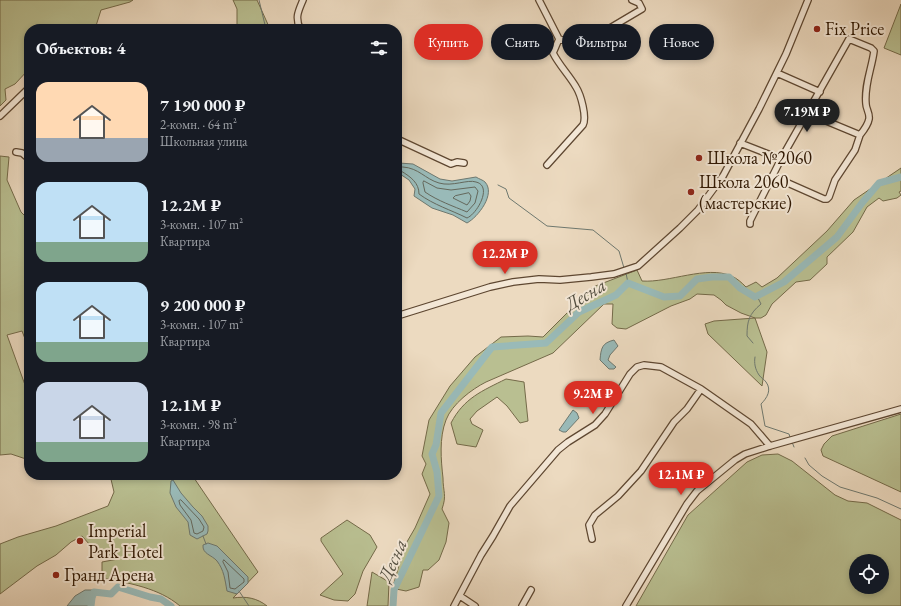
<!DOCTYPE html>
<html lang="ru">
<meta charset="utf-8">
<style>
:root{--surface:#171b24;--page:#20242c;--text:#f1f3f6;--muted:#9ea1a6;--accent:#d93025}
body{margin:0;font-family:"EB Garamond",serif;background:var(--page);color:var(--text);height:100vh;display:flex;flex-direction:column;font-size:15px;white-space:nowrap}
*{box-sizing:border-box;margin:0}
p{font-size:13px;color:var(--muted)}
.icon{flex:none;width:22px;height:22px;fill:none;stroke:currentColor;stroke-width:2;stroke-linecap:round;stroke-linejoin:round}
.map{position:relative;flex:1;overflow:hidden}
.side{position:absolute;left:24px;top:24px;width:378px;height:456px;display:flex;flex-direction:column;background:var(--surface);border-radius:16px;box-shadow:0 2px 6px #0003}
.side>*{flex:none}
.hud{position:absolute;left:414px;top:24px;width:380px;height:36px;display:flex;gap:8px}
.controls{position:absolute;left:849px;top:554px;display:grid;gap:8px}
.controls a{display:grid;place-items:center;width:40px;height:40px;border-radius:50%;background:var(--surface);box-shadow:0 2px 6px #0003;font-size:20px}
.price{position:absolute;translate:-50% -34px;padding:0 9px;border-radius:14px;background:var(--accent);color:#fff;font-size:13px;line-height:26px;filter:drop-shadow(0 1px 2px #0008)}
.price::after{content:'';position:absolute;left:50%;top:24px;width:12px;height:9px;margin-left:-6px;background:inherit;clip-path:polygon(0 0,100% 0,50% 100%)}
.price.selected{background:#222;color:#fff}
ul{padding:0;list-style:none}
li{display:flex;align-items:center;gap:12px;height:100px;padding:0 12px}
li span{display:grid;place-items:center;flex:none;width:112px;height:80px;border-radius:12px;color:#555}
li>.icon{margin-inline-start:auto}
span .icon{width:48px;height:48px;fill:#fffc;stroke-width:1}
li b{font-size:17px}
h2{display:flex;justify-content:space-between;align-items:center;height:48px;padding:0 12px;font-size:17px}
.tag{padding:0 14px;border-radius:18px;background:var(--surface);box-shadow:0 2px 6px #0003;font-size:14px;line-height:36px}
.tag.selected{background:var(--accent);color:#fff}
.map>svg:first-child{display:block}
</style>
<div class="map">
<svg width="901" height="606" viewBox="0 0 901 606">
<rect width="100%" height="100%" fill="#ecdac0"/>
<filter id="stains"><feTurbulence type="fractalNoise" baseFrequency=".005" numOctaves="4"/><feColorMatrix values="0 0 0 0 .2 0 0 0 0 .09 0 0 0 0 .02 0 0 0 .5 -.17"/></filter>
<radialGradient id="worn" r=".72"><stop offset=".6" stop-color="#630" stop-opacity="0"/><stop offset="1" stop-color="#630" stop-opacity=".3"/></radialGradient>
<path fill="#b9bf91" stroke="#746a49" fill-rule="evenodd" d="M0 0H133L130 2 101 10 95 29H29V69L15 84 5 89 6 100 0 106Z
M233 0H257L270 29H237V9Z
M901 4V55L884 48Z
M0 156 9 157 7 180 21 212 29 220V349L22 331 7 335 29 396V460L11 454 0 455Z
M901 168V191L899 192 901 195 897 198 883 201 879 198 867 207 853 232 827 257V264L810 280 796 282 772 304 766 315 761 318H755L767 352 762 386 708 334 705 324 714 321 755 318 741 313 726 305 721 300 714 295 697 294 690 299 671 306 626 329 617 328 612 324 613 304H604L553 353 486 382C472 389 452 404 446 420 439 438 441 460 443 478 443 492 447 495 442 509L449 523 446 542 439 560 428 570H423L419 587 406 591 396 589 394 583 404 547 415 528 430 494 422 474 426 464 422 456 429 420 450 386 475 357 501 337 528 336 543 337 593 287 637 270 642 281C669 283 707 265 731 276 737 278 742 283 746 287L756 282 762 287 777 278 827 231 854 200Z
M506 379 524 382 528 421 520 423 507 406 497 397 477 411 470 419 472 424 483 430 476 447 457 444 451 423C464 398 482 391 506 379Z
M901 414V492L823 456 821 450 824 444 832 436Z
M778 454 792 461 835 495 848 501 867 503 901 520V606H636L688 515 747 462 762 455ZM856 561H882V587H856Z
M110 475H192L258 572 233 598C246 596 257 598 267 606H180C159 588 129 583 102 578V562L118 559 90 545 82 536 71 542 56 555 37 566 0 594V544L18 537 56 526 108 506 114 492Z
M347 520 370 535 377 547 363 571 355 594 348 601 334 600 320 595 343 574 321 541V538Z
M372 572 389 582 388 606H367Z"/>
<path fill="#99bab8" stroke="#6e786f" d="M399 163 413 164 440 179 452 181 476 177C479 179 483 180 485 182 496 194 478 217 467 223L453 215 432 208 414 196 415 189 409 180 397 172V166Z
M614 340 618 346 610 355 608 360 616 367 614 369H609L600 360C601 348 602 343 614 340Z
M573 410 577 413 579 418 566 432H563L559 430Z
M173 480 181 493 193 507 202 516 208 526V531L207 534 197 539 190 535 188 522 176 507 170 493 171 481Z
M208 543 217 546 248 577V583L237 594 227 591C225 580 224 570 217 561 212 555 202 554 203 545Z
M85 590H92L94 592 92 606H67L75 596Z"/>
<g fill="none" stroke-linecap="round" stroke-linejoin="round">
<path stroke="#64685c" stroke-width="1" d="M403 167C419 168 425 179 439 183 452 187 468 179 476 182 493 186 477 214 467 218 451 210 434 205 419 194 419 183 411 177 401 171V168Z
M424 181 437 188 451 190 475 187 478 191 475 203 467 212C453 206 438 201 425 192L423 183Z
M469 193 471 196 470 201 467 205 453 198 455 196Z
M181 500 199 519 204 527 203 531 197 534 194 533 191 520 180 505 179 501Z
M224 560 244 579V582L235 589 230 588 228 572 223 562Z"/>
<path stroke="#6e786f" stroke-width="1" d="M259 0 266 29
M498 185 506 189 509 198 547 226 593 230 619 251 624 268
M626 273 628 283
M753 343 747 336C747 321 749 314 761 304L757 296
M755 357C754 363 755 369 759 375 761 378 764 379 766 382 772 390 767 398 761 404L765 426 789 434 790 437
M792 442 794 447
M805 458 809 465 822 476 840 487 877 498 901 509
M203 536 206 544
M239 591 249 606"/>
<path stroke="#99bab8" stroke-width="7" d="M91 606 92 598 94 592 111 594 118 587 150 597 161 599 171 606
M393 606 394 590 439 496 437 472 432 454 436 445 441 413 492 347 546 343 579 312 616 295 628 283 664 297 680 296 697 279 712 277H729L740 288 755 297 784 282 837 237 862 203 879 183 901 177"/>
<g stroke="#5e4731" stroke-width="8">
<path id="minor" d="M539 0 559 39
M300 29C295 17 298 12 303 0
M777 73 820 92
M0 116 29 88
M397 139 451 164 457 162 464 163
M740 143 781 159
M16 152 22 153 29 159
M547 165 583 125C587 117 581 95 576 87 569 75 559 65 553 53L559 39 573 43 583 44 642 9 639 3 632 0
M772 176 824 199H827L829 197 835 180 855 150 860 135 807 113
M750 224V221L781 159 849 39 871 48 874 51C872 68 864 85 866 104 866 109 870 113 869 119 868 125 864 130 860 135
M397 316 490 287 513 282 539 279 560 280 591 277 614 274 638 266 680 228 698 210 723 176 759 109 786 54 808 0
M592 539 589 525 595 515 618 496 641 471 674 422 687 409 701 389
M460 596 475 606
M454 606 481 555 493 536 510 506 558 450 568 442 595 425 605 414 630 374 637 367 644 365 661 367 701 389 751 424 770 446
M522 606 531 590
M626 606 687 504 697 491 735 460 745 454 770 446 901 409"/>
</g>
<use href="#minor" stroke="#f3e7d6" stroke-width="5.5"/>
</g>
<g fill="#8f2418" stroke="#f3e7d6" stroke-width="1.5">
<circle cx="817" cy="29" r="4"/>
<circle cx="699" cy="158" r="4"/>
<circle cx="691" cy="192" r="4"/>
<circle cx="80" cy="541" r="4"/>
<circle cx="56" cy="575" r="4"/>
</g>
<g text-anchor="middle" stroke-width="4" stroke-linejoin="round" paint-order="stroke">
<g font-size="18" fill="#2e1601" stroke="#f3e7d6" text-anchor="start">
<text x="825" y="35">Fix Price</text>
<text x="707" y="164">Школа №2060</text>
<text x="699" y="188">Школа 2060<tspan x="699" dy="21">(мастерские)</tspan></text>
<text x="88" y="537">Imperial<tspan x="88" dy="21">Park Hotel</tspan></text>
<text x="64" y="581">Гранд Арена</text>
</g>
<g font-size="19" font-style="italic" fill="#534f41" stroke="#f3e7d6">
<text transform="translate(585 294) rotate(-31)" y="7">Десна</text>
<text transform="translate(392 560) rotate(-66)" y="7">Десна</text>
</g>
</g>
<rect width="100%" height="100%" filter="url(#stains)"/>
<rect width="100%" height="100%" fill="url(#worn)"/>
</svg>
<div class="controls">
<a><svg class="icon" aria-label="locate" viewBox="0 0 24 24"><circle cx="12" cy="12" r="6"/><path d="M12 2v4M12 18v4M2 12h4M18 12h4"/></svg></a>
</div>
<b class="price selected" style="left:807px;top:133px">7.19M ₽</b>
<b class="price" style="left:505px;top:275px">12.2M ₽</b>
<b class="price" style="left:593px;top:415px">9.2M ₽</b>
<b class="price" style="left:681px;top:496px">12.1M ₽</b>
<div class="hud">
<a class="tag selected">Купить</a>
<a class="tag">Снять</a>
<a class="tag">Фильтры</a>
<a class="tag">Новое</a>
</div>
<section class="side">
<h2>Объектов: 4<svg class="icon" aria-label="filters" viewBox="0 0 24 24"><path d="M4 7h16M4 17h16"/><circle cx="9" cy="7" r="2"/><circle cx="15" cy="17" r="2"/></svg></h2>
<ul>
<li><span style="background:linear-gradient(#ffd9b3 70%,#9aa5b1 0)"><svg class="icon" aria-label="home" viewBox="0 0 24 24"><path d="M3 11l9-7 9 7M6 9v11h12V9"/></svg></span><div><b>7 190 000 ₽</b><p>2-комн. · 64 m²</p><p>Школьная улица</p></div></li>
<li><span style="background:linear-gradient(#bfe0f5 75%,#7fa58c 0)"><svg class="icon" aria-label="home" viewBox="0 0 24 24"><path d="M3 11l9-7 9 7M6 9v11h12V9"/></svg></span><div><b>12.2M ₽</b><p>3-комн. · 107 m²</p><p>Квартира</p></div></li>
<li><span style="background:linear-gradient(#bfe0f5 75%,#7fa58c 0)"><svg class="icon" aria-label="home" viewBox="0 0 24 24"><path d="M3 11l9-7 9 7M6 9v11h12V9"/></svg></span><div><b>9 200 000 ₽</b><p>3-комн. · 107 m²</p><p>Квартира</p></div></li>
<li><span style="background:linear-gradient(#c9d6e8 75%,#7fa58c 0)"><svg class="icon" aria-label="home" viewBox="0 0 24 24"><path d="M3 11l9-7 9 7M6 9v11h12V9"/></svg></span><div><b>12.1M ₽</b><p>3-комн. · 98 m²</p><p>Квартира</p></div></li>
</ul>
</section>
</div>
